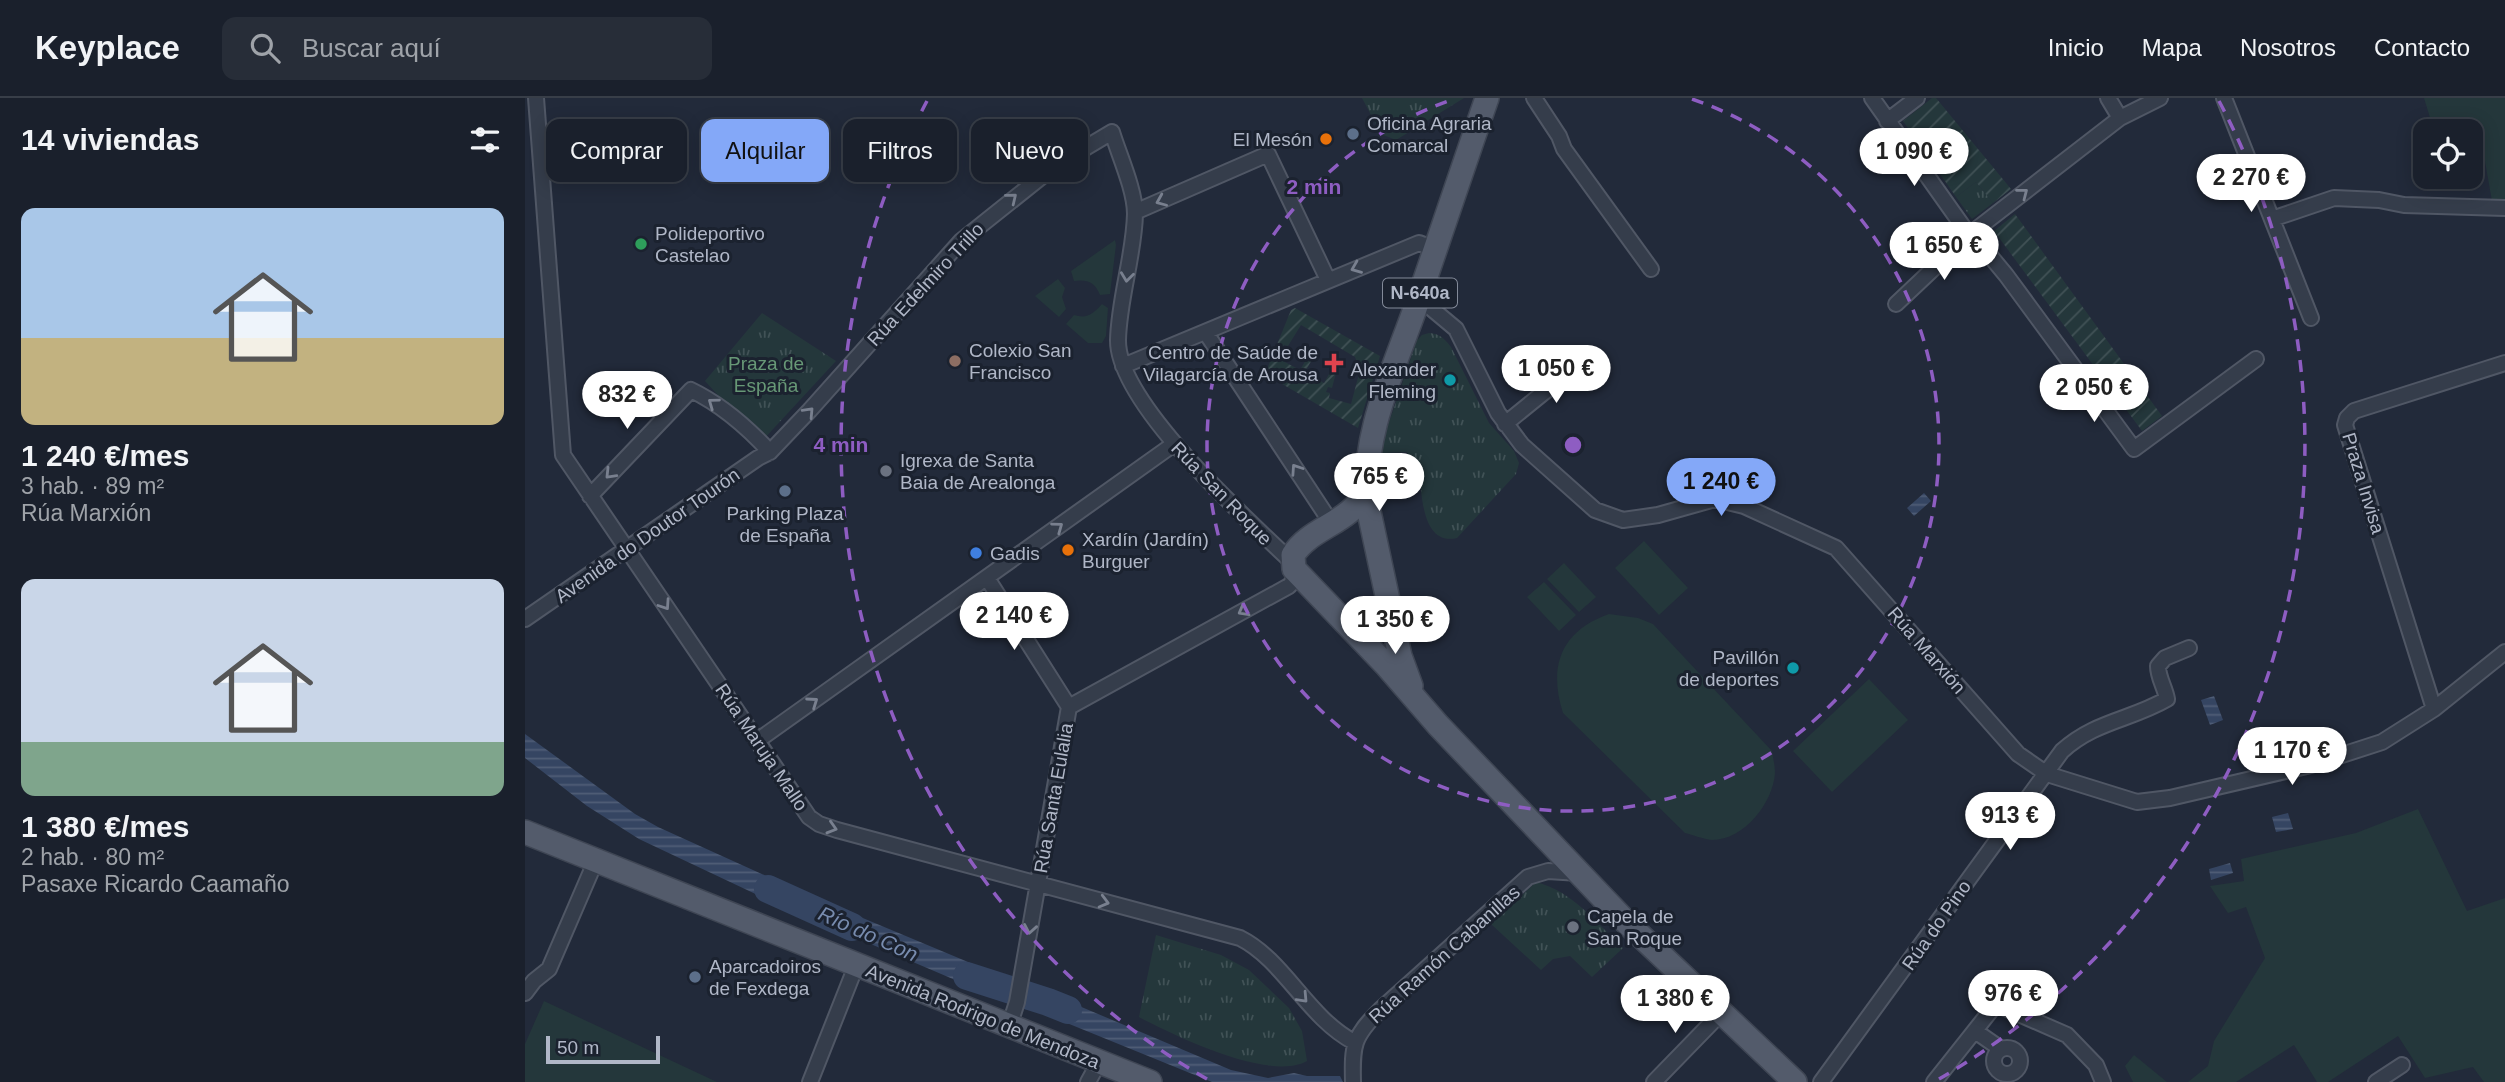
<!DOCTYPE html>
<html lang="es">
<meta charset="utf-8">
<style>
:root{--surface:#1a202c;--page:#272d38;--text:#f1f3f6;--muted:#9fa3a9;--line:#383e48;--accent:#84a8f8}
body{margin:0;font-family:Arial,sans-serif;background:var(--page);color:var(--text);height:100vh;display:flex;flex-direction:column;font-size:26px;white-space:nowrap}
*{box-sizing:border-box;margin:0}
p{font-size:23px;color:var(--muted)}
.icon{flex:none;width:38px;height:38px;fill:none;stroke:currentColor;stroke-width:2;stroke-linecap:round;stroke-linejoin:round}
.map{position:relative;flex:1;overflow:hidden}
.drawer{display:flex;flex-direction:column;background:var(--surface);width:525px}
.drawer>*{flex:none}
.banner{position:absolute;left:21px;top:21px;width:665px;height:63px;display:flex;gap:14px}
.buttons{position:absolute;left:1888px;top:21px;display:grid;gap:14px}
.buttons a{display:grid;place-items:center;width:70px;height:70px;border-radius:14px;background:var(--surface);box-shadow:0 4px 18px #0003,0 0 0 2px var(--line);font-size:35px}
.scale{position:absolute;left:21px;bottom:18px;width:114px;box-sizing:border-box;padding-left:7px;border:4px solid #b0b7c7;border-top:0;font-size:19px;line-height:24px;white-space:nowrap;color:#b0b7c7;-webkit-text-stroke:5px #1b222f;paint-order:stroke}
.price{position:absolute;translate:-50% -60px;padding:0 16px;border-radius:24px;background:#fff;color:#222;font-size:23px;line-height:46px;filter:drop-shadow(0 2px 4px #0008)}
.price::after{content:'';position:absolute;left:50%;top:42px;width:21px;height:16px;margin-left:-10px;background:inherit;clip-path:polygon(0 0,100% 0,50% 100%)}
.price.selected{background:var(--accent);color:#111}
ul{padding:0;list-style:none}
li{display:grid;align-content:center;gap:14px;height:371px;padding:0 21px}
li span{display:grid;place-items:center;height:217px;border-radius:14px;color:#555}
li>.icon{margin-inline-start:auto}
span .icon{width:126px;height:126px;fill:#fffc;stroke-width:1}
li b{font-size:30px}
h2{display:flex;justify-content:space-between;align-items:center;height:84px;padding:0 21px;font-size:30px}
.chip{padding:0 24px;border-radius:14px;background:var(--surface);box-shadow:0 4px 18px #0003,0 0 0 2px var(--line);font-size:24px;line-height:63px}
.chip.selected{background:var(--accent);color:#111}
header{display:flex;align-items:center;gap:42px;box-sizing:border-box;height:98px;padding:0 35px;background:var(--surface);border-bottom:2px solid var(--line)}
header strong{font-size:33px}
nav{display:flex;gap:38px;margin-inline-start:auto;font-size:24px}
.search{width:490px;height:63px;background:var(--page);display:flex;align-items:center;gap:18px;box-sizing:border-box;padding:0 24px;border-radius:14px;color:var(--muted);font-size:26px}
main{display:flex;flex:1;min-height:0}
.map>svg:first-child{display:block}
</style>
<header>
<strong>Keyplace</strong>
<div class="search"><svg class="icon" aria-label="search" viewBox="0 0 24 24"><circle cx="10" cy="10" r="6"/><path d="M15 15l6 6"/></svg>Buscar aquí</div>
<nav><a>Inicio</a><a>Mapa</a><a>Nosotros</a><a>Contacto</a></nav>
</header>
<main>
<section class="drawer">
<h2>14 viviendas<svg class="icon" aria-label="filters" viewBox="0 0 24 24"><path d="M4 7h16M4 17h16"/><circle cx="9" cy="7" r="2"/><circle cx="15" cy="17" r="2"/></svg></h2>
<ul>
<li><span style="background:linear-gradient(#a9c7e8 60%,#c2b280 0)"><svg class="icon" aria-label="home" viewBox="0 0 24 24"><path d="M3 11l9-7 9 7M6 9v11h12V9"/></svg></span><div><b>1 240 €/mes</b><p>3 hab. · 89 m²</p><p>Rúa Marxión</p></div></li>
<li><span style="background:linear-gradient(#c9d6e8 75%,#7fa58c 0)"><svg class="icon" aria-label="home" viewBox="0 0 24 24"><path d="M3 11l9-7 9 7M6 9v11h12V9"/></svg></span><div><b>1 380 €/mes</b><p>2 hab. · 80 m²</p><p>Pasaxe Ricardo Caamaño</p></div></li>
</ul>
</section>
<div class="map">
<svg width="1980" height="984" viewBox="0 0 1980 984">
<defs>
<pattern id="park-tufts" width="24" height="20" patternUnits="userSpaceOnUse" patternTransform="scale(1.75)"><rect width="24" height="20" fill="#24373b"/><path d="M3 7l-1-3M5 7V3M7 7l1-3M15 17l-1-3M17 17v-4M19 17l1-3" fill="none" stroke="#415256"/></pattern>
<pattern id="garden-furrows" width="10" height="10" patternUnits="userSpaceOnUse" patternTransform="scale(1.75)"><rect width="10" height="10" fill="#24373b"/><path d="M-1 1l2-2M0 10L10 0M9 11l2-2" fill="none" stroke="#415256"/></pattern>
<pattern id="water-rules" width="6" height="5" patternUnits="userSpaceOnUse" patternTransform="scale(1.75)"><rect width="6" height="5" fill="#354562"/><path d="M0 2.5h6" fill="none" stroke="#505e77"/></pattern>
</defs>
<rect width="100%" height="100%" fill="#222a3a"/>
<path fill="#24373b" d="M1899 0H1980V103H1967L1958 52 1946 53V33H1909Z
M590 142 591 147 585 196 575 197C570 184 562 181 549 183L546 173Z
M533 181 540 190 537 199 541 211 534 219 510 198Z
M577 206 583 210 581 238 577 245H563L541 226 549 217C562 221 568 216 577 206Z
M1119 443 1163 490 1134 517 1090 470Z
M1039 465 1071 499 1054 514 1022 481Z
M1019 484 1051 517 1034 533 1002 499Z
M1084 516 1113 520 1128 526 1247 653C1248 660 1250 668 1250 675 1248 705 1219 742 1187 742 1178 741 1168 737 1160 735L1038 615C1023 568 1036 533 1084 516Z
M1344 581 1383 622 1307 694 1268 653Z
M1893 711 1942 813 1980 800V984H1959L1948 969 1900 980 1873 938 1803 984H1792L1769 947 1711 984H1663L1683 968 1689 943 1740 860 1721 809 1703 815 1685 788 1719 783 1716 761 1831 735Z
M19 903 192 984H0V946Z
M1609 957 1642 984H1608L1600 968Z"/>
<path fill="url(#park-tufts)" d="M837 0H939L871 42 856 36Z
M1451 84 1468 105 1447 121 1431 99Z
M237 215 311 263 236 344 180 283Z
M904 235C915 236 919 240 926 249L964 325 989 353 994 365 991 376 932 440C897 448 897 397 894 374H884L882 354 857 355 858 342 892 242 897 237Z
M1011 784C1047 793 1072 825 1098 850L1067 879 1045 858 1028 861 1016 872 966 826Z
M631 837 696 857 724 872 764 910 777 933 782 963C745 984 650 938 614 919Z"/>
<path fill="url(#garden-furrows)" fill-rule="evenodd" d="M1407 0H1411L1486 91 1468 105 1451 84 1431 99 1378 23Z
M1490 116 1637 318 1617 333 1469 133Z
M770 210 855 258 833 330 740 276 766 212ZM776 227 830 259 835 272 826 306 804 300 805 295 801 294 803 289 807 290 812 271 808 269 799 285 780 274 789 258 785 255 775 272 756 262 759 256 755 253 759 247 763 248Z
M849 502 855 531 850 537H847L827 516Z"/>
<path fill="url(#water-rules)" d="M1399 395 1406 403 1389 418 1382 410Z
M1689 598 1698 622 1685 627 1676 602Z
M0 636 110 716 133 729 281 796 273 816 114 741 62 708 0 660Z
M1763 715 1768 731 1751 734 1747 719Z
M1705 765 1708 775 1686 782 1684 771Z
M297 803 479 879 474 897 449 890 287 821Z
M509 889 706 972 743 980 769 975 782 978H815L818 984H687L532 921 506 905Z"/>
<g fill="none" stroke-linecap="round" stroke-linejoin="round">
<path stroke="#354562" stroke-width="28" d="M243 791 327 829
M442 878 523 904 543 912"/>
<g stroke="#505765" stroke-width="18">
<path id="minor" d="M11 0 38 357 284 719 294 726 312 732 715 840C759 862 783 920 829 944
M1009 0 1034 38 1039 51 1126 171
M1347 0 1444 137 1457 148 1481 177 1609 351 1731 261
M1583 0 1595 20
M1699 0 1786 220
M1362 23 1392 0
M610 114 743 56 803 182
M1747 121 1809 100 1854 102 1879 107 1980 110
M894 200 931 231 973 315 997 347 1070 412 1098 422 1133 417 1190 401 1219 408 1311 450 1493 656 1522 676 1612 704 1645 700 1786 667 1857 644 1909 611 1980 554
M1371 206 1444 137 1595 20 1635 0
M681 235 803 420 812 424
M598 268 894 145 910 151
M980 326 1060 261
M65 398 166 292C195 306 223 330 245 354
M462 480 544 609
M0 521 233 360 245 354 285 312 436 143 530 68 587 34C594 57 610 92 610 116 609 158 594 200 593 242 592 305 722 421 767 464
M1909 611 1820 327 1822 320 1829 313 1980 265
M232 643 649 346
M0 895 9 883 24 871 71 762
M484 929 492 904 544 609 764 488 771 480 772 475
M1450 933 1476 951
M1469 963a13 13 0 1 1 26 0a13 13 0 1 1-26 0Z
M285 984 331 868
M563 984 574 964
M828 984C827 947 828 939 855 912L1003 779 1023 773 1054 775
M1129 984 1196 915
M1296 984 1537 653C1570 623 1606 622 1642 601 1640 589 1633 580 1633 568L1640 560 1664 550
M1409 984 1471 906 1542 937 1571 967 1578 984
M1851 984 1877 967"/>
</g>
<g stroke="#3f4654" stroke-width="26">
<path id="primary" d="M841 392C827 425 785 429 768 457L769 471 861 567 913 627 1101 824 1270 984
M886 588 875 558 843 409C835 340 869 271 891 208 915 138 938 69 962 0
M0 734 625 984"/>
</g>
<use href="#minor" stroke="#353d4b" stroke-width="14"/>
<use href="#primary" stroke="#535b6b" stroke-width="23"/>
</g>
<defs><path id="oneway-chevron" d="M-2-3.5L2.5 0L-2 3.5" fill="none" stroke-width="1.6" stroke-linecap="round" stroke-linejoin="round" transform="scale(1.75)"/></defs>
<g stroke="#79808f">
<use href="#oneway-chevron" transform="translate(1498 95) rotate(-38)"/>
<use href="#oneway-chevron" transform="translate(487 100) rotate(-39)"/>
<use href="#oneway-chevron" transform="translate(636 103) rotate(157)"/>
<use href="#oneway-chevron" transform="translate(831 170) rotate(158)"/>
<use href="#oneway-chevron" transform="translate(602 179) rotate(97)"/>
<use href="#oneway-chevron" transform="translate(188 305) rotate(-144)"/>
<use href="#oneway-chevron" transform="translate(284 314) rotate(-47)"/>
<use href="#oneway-chevron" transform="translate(771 371) rotate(-124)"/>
<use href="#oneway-chevron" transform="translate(85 376) rotate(134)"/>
<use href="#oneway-chevron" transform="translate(533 429) rotate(-36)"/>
<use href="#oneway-chevron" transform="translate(140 507) rotate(56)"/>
<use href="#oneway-chevron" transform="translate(718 513) rotate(151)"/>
<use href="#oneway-chevron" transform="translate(288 604) rotate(-35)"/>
<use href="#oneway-chevron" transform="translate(307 730) rotate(17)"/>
<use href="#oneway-chevron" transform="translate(579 804) rotate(15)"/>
<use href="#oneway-chevron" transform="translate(505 831) rotate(100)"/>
<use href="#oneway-chevron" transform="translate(778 900) rotate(47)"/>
</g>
<g fill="none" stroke="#8e5dc2" stroke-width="3.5" stroke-dasharray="12 9">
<path d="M1167 1A366 366 0 1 1 929 1"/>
<path d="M682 981A732 732 0 0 1 402 3M1694 3A732 732 0 0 1 1414 981"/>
</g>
<g fill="#5c6f8a" stroke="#1b222f" stroke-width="2.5">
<circle cx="828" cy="36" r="7"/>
<circle cx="260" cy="393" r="7"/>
<circle cx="170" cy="879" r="7"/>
</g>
<g fill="#e8710a" stroke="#1b222f" stroke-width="2.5">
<circle cx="801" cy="41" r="7"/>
<circle cx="543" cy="452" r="7"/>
</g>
<circle fill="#2e9e5b" stroke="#1b222f" stroke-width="2.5" cx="116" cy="146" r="7"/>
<circle fill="#8d6e63" stroke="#1b222f" stroke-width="2.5" cx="430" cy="263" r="7"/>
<path fill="#e0444e" stroke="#1b222f" stroke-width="2.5" d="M805.5 254.5h7v7h7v7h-7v7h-7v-7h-7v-7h7z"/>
<g fill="#0f9aa8" stroke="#1b222f" stroke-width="2.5">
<circle cx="925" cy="282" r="7"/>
<circle cx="1268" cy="570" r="7"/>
</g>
<g fill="#6b7280" stroke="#1b222f" stroke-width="2.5">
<circle cx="361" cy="373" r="7"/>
<circle cx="1048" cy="829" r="7"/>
</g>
<circle fill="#3f7fe0" stroke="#1b222f" stroke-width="2.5" cx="451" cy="455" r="7"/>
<g text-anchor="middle" stroke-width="6" stroke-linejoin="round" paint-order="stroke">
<rect fill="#1b222f" stroke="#838a99" stroke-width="2" x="858" y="180.5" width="74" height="29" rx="5"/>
<g font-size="18" font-weight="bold" fill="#b0b7c7">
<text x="895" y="201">N-640a</text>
</g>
<g font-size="19" fill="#b0b7c7" stroke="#1b222f" text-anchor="start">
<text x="842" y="32">Oficina Agraria<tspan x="842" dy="22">Comarcal</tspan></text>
<text x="787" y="48" text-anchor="end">El Mesón</text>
<text x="130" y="142">Polideportivo<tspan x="130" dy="22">Castelao</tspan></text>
<text x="444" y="259">Colexio San<tspan x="444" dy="22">Francisco</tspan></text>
<text x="793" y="261" text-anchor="end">Centro de Saúde de<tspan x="793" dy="22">Vilagarcía de Arousa</tspan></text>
<text x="911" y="278" text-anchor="end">Alexander<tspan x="911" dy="22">Fleming</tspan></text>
<text x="375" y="369">Igrexa de Santa<tspan x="375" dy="22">Baia de Arealonga</tspan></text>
<text x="260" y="422" text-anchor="middle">Parking Plaza<tspan x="260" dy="22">de España</tspan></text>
<text x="557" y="448">Xardín (Jardín)<tspan x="557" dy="22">Burguer</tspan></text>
<text x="465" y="462">Gadis</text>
<text x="1254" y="566" text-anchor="end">Pavillón<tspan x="1254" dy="22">de deportes</tspan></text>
<text x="1062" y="825">Capela de<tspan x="1062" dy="22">San Roque</tspan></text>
<text x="184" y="875">Aparcadoiros<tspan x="184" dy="22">de Fexdega</tspan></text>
</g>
<g font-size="19" fill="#b0b7c7" stroke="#1b222f">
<text transform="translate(400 186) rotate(-47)" y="7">Rúa Edelmiro Trillo</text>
<text transform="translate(1839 385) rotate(73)" y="7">Praza Invisa</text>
<text transform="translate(697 395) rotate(46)" y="7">Rúa San Roque</text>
<text transform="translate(122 437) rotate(-35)" y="7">Avenida do Doutor Tourón</text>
<text transform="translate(1402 552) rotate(49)" y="7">Rúa Marxión</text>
<text transform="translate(237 649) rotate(56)" y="7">Rúa Maruja Mallo</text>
<text transform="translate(528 700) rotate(-80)" y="7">Rúa Santa Eulalia</text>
<text transform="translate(1411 827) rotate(-55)" y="7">Rúa do Pino</text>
<text transform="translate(919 856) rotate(-42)" y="7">Rúa Ramón Cabanillas</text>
<text transform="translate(458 918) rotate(22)" y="7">Avenida Rodrigo de Mendoza</text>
</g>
<g font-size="19" fill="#679876" stroke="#1b222f">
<text x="241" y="272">Praza de<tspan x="241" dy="22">España</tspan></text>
</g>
<g font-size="21" font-style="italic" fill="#788caf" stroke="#1b222f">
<text transform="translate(343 836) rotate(24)" y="7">Río do Con</text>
</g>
</g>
<circle cx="1048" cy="347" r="10" fill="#8e5dc2" stroke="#1b222f" stroke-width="3.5"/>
<g font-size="21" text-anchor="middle" font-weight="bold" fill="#8e5dc2" stroke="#1b222f" stroke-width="6" stroke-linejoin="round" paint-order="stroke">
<text x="789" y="96">2 min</text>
<text x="316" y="354">4 min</text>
</g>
</svg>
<div class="buttons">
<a><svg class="icon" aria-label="locate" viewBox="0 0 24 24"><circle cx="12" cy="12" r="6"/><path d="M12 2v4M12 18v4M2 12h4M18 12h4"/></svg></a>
</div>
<div class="scale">50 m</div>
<b class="price" style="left:1389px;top:90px">1 090 €</b>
<b class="price" style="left:1726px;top:116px">2 270 €</b>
<b class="price" style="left:1419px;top:184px">1 650 €</b>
<b class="price" style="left:1031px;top:307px">1 050 €</b>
<b class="price" style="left:1569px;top:326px">2 050 €</b>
<b class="price" style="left:102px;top:333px">832 €</b>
<b class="price" style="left:854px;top:415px">765 €</b>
<b class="price selected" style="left:1196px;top:420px">1 240 €</b>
<b class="price" style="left:489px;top:554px">2 140 €</b>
<b class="price" style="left:870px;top:558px">1 350 €</b>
<b class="price" style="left:1767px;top:689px">1 170 €</b>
<b class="price" style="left:1485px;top:754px">913 €</b>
<b class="price" style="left:1488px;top:932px">976 €</b>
<b class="price" style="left:1150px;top:937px">1 380 €</b>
<div class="banner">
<a class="chip">Comprar</a>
<a class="chip selected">Alquilar</a>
<a class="chip">Filtros</a>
<a class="chip">Nuevo</a>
</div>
</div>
</main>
